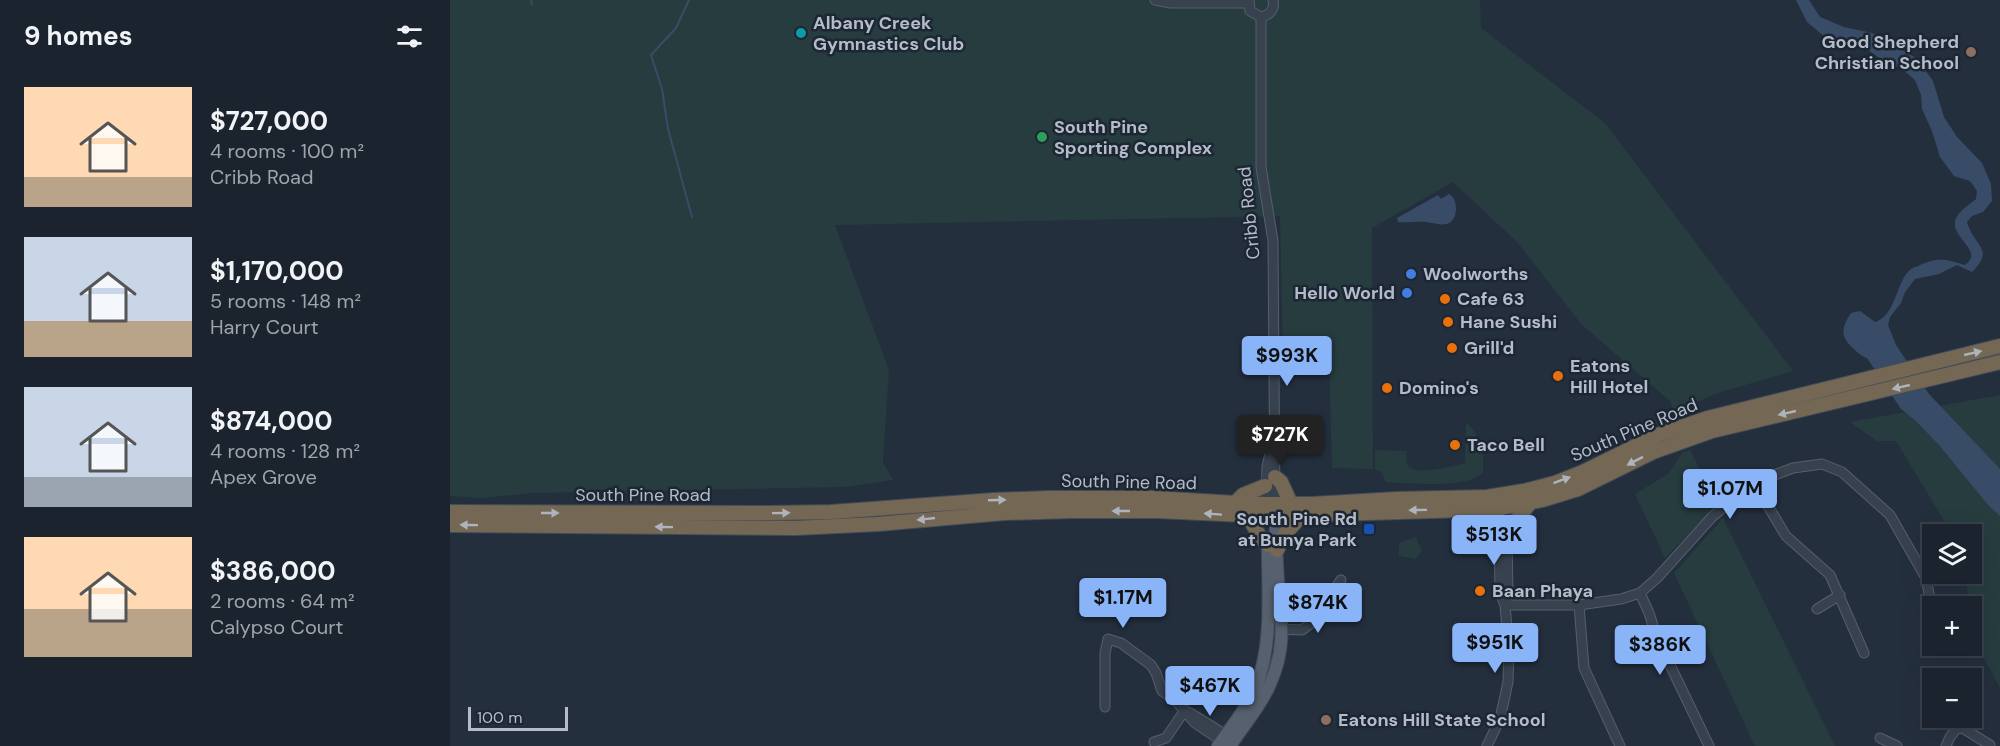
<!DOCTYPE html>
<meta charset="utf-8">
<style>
:root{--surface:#1b232e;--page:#282f3a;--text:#f1f3f6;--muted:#a0a4aa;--line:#39404a;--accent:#8ab4f8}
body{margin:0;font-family:"DM Sans",sans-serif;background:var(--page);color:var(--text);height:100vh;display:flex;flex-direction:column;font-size:22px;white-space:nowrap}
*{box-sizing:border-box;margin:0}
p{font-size:20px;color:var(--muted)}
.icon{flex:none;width:33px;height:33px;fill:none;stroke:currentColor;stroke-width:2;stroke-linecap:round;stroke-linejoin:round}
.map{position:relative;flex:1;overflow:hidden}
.side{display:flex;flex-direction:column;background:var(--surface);width:450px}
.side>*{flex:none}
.buttons{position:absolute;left:1472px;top:524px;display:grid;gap:12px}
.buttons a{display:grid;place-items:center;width:60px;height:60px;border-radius:0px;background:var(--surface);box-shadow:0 6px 24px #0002,0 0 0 2px var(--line);font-size:30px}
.scale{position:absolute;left:18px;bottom:15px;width:100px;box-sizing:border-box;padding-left:6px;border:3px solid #b4bcc9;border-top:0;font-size:16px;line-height:21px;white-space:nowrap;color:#b4bcc9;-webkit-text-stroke:4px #1d2633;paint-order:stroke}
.price{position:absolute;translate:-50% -51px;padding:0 14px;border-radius:6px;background:var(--accent);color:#111;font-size:20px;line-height:39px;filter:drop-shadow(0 2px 3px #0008)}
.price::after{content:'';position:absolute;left:50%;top:36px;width:18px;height:14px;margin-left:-9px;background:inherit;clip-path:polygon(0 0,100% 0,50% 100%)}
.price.on{background:#222;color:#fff}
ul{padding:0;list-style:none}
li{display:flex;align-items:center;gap:18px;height:150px;padding:0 24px}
li span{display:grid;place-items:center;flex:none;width:168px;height:120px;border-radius:0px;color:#555}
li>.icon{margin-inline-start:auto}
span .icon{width:72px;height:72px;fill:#fffc;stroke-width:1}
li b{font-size:26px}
h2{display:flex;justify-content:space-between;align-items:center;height:72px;padding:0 24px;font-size:26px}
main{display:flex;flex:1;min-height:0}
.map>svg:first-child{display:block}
</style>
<main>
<section class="side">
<h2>9 homes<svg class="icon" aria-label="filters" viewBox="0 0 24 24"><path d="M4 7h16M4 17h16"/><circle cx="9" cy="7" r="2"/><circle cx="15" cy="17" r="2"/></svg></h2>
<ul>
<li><span style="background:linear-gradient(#ffd9b3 75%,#b9a48a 0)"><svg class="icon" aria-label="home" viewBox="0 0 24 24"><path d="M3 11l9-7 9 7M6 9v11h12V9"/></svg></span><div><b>$727,000</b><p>4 rooms · 100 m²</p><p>Cribb Road</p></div></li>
<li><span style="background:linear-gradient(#c9d6e8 70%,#b9a48a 0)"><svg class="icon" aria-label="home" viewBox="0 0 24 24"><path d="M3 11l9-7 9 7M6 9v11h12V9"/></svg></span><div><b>$1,170,000</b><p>5 rooms · 148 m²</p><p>Harry Court</p></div></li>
<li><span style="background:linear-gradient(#c9d6e8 75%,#9aa5b1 0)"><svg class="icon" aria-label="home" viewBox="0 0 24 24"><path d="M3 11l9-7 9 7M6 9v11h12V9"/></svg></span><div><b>$874,000</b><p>4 rooms · 128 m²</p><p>Apex Grove</p></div></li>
<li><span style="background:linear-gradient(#ffd9b3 60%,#b9a48a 0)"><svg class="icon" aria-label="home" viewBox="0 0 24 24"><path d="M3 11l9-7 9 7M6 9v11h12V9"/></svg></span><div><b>$386,000</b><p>2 rooms · 64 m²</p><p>Calypso Court</p></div></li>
</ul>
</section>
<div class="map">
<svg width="1550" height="746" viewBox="0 0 1550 746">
<rect width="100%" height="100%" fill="#242f3e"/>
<path fill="#263c3f" d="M0 0H1030L1031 28 1155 123 1343 371 1268 393 1224 411 1220 401 1132 325 1068 243 1003 182 922 228 923 469 882 468 879 361 833 363 830 216 385 225 439 370 433 462 443 480 395 487 82 493 33 498 0 496Z
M1550 395V688L1524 640 1521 606H1519L1515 573H1521V534H1502L1446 441H1427L1400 422Z
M1016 422C1030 435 1035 453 1033 472 1018 489 967 483 944 483L936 482 931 472 925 469V450L957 451C956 457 955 465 962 469 970 474 1006 466 1015 463Z
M1240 450 1268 504 1215 558 1185 494 1218 474 1233 452Z
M1273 518 1385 746H1305L1224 573Z
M966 537 972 551 966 559 949 556V543Z"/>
<path fill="#394c67" d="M1346 0H1359L1370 17 1394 27 1422 33 1466 58 1483 81 1494 117 1507 137 1532 163 1541 184 1542 201 1533 212 1522 216 1517 222C1523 245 1546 249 1522 272L1507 265 1489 274 1465 279 1455 292 1451 303 1440 317 1438 325 1446 345 1479 394 1550 469V516L1539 506 1489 445 1466 421 1451 409 1417 358C1411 356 1408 353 1404 349 1390 337 1391 328 1401 313L1410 311 1425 322C1447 315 1445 282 1461 269 1464 267 1467 267 1470 265 1488 257 1496 259 1515 265 1537 250 1493 235 1508 215 1512 209 1520 204 1526 199L1527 191 1520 181 1504 176 1490 157 1482 131 1472 109 1471 95 1465 80 1452 69 1432 60 1410 44 1376 38 1357 22Z
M999 194C1005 198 1006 203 1006 210 1004 230 989 224 977 222 967 221 957 223 948 222L947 218 988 195 991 199Z"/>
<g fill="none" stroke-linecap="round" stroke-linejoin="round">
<path stroke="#394c67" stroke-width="2" d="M81 0 82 4
M239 0 226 28 201 55 212 89 218 129 242 217"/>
<g stroke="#565f6c" stroke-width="11">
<path id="minor" d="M705 0 721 3H798
M799 0 800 11 811 17C820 15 825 9 823 0
M811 17V167L823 241 825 504
M1306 486 1336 536 1380 575 1414 653
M1047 503 1049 528 1050 593 1055 605
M816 504 817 467 822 444
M1190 593 1199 613 1207 638 1259 746
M1055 605H1129L1171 599 1190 593 1207 578 1262 517 1280 502 1327 474 1343 468 1372 464 1392 472 1440 515 1476 578 1480 599
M1129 605 1134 668 1170 746
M1367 609 1390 595
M826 629 852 630 860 624 891 580
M655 707V653L658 639 671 643 701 665 706 673 712 691 724 699 745 723 772 741
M740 713 776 735
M1430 738 1447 746
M704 742 716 738 735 710
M1037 746 1050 719 1058 682 1059 652 1055 605 1058 592 1057 540 1054 503
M1496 746 1500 737 1507 728 1514 729 1540 745"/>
</g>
<g stroke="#414a57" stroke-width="14">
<path id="major" d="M768 746C782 726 798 707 807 684 824 638 817 585 818 538
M780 746C793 726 811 706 820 684 837 646 831 620 828 580 826 555 826 531 825 506"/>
</g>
<g stroke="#434c59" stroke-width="16">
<path id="highway" d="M825 477 831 482 841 504
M785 503 793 495 815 486
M0 512 320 513 381 512 544 500 599 498H702L803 504H862L947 499 1037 497 1074 491 1105 483 1133 472 1208 435 1258 418 1550 346
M797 516C805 526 808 537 818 545
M0 525 346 528 428 524 554 513 621 511H707L817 516 1047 509 1092 500 1128 489 1203 452 1262 431 1550 362
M1057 532 1080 503
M827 550 835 534 851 516"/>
</g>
<use href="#minor" stroke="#38414e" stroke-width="9"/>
<use href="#major" stroke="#56606e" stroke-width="12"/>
<use href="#highway" stroke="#746855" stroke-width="14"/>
</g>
<defs><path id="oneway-solid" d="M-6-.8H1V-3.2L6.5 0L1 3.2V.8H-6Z" transform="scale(1.5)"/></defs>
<g fill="#aeb4bd">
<use href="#oneway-solid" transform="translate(1523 353) rotate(-13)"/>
<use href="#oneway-solid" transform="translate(1451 387) rotate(167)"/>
<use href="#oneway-solid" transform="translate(1337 413) rotate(167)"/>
<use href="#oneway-solid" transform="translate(1185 461) rotate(153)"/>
<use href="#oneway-solid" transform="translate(1112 480) rotate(-20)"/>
<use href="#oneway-solid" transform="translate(547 500) rotate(-2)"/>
<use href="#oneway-solid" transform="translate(968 510) rotate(179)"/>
<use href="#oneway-solid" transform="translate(671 511) rotate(-180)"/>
<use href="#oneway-solid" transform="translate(100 513)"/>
<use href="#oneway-solid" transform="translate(331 513) rotate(-1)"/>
<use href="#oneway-solid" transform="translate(763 514) rotate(-176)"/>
<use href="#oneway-solid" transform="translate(476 519) rotate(174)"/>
<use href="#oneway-solid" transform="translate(19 525) rotate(-179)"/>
<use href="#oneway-solid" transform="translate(214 527) rotate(-179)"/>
</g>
<circle fill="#0f9aa8" stroke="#1d2633" stroke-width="2" cx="351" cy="33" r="6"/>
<g fill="#8d6e63" stroke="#1d2633" stroke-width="2">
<circle cx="1521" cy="52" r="6"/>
<circle cx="876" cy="720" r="6"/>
</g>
<circle fill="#2e9e5b" stroke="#1d2633" stroke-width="2" cx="592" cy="137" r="6"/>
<g fill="#3f7fe0" stroke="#1d2633" stroke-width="2">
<circle cx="961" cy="274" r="6"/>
<circle cx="957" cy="293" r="6"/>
</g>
<g fill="#e8710a" stroke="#1d2633" stroke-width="2">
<circle cx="995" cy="299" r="6"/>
<circle cx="998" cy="322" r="6"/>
<circle cx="1002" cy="348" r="6"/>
<circle cx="1108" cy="376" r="6"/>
<circle cx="937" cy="388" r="6"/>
<circle cx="1005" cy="445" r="6"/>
<circle cx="1030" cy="591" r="6"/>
</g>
<rect fill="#1a4fb4" stroke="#1d2633" stroke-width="2" x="913" y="523" width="12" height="12" rx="3"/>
<g text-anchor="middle" stroke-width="5" stroke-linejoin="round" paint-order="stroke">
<g font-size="18" font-weight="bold" fill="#b4bcc9" stroke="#1d2633" text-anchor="start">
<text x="363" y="29">Albany Creek<tspan x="363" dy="21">Gymnastics Club</tspan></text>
<text x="1509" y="48" text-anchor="end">Good Shepherd<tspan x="1509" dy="21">Christian School</tspan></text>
<text x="604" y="133">South Pine<tspan x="604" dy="21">Sporting Complex</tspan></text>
<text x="973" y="280">Woolworths</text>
<text x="945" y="299" text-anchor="end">Hello World</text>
<text x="1007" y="305">Cafe 63</text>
<text x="1010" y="328">Hane Sushi</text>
<text x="1014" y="354">Grill'd</text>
<text x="1120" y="372">Eatons<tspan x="1120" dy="21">Hill Hotel</tspan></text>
<text x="949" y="394">Domino's</text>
<text x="1017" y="451">Taco Bell</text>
<text x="907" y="525" text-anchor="end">South Pine Rd<tspan x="907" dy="21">at Bunya Park</tspan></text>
<text x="1042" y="597">Baan Phaya</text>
<text x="888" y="726">Eatons Hill State School</text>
</g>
<g font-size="18" fill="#b4bcc9" stroke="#1d2633">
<text transform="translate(799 213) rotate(-96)" y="6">Cribb Road</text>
<text transform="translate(1184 430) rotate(-23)" y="6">South Pine Road</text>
<text transform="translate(679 482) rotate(1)" y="6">South Pine Road</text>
<text x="193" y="501">South Pine Road</text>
</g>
</g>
</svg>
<div class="buttons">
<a><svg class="icon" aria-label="layers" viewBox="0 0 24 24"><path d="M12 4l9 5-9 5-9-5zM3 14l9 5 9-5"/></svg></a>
<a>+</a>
<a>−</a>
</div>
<div class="scale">100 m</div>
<b class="price" style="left:837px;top:387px">$993K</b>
<b class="price on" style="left:830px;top:466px">$727K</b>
<b class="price" style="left:1280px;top:520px">$1.07M</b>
<b class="price" style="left:1044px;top:566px">$513K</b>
<b class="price" style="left:673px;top:629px">$1.17M</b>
<b class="price" style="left:868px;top:634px">$874K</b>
<b class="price" style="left:1045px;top:674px">$951K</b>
<b class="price" style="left:1210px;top:676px">$386K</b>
<b class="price" style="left:760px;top:717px">$467K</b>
</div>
</main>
